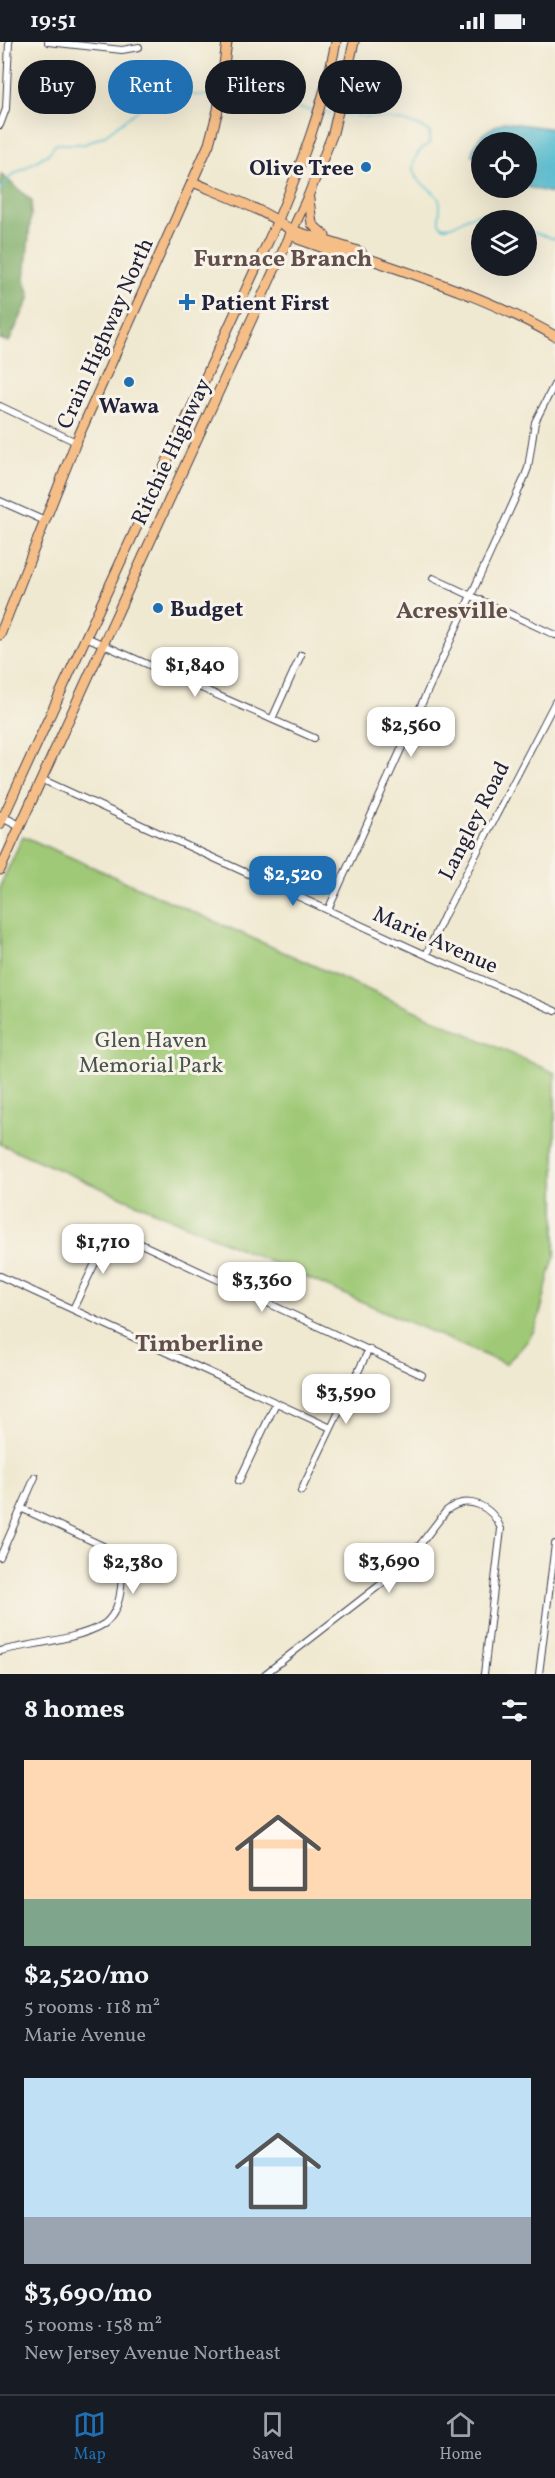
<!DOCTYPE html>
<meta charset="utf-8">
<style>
:root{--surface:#171b24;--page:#20242c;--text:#f1f3f6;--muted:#9ea1a6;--line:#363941;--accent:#1f6fb2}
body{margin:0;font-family:Vollkorn,serif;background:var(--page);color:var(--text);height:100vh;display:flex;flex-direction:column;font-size:22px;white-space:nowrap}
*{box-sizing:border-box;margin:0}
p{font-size:20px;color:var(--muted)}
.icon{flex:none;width:33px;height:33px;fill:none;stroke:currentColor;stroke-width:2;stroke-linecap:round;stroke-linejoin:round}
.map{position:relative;height:1632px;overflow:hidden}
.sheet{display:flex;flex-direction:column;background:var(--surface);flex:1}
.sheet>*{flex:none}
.banner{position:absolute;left:18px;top:18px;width:519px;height:54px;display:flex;gap:12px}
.buttons{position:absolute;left:471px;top:90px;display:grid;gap:12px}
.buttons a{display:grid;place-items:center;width:66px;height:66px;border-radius:50%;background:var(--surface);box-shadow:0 6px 24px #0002;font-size:30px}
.price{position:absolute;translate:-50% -51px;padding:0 14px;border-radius:12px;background:#fff;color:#222;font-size:20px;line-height:39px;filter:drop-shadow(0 2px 3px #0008)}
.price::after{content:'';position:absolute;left:50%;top:36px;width:18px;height:14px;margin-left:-9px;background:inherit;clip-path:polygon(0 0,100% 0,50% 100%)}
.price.current{background:var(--accent);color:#fff}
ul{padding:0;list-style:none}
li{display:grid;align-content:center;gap:12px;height:318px;padding:0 24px}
li span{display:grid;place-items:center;height:186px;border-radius:0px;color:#555}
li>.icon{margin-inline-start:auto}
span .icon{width:108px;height:108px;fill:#fffc;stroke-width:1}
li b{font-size:26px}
h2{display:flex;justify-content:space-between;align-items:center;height:72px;padding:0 24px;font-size:26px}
.chip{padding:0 21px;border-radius:27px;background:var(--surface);box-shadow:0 6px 24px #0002;font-size:21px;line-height:54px}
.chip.current{background:var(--accent);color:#fff}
.status{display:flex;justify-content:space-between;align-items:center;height:42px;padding:0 30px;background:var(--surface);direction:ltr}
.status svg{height:16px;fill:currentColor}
.tab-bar{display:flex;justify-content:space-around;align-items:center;height:84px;border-top:2px solid var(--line);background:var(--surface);font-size:16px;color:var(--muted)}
.tab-bar a{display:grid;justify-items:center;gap:3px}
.tab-bar .current{color:var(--accent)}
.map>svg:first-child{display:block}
</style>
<div class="status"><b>19:51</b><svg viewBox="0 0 49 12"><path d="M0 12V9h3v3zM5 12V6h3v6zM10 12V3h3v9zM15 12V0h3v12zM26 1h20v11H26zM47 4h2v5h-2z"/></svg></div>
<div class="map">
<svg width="555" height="1632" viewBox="0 0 555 1632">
<rect width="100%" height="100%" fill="#f7f3e8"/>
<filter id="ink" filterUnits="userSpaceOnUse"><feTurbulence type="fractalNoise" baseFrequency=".0167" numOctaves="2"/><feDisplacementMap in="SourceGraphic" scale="12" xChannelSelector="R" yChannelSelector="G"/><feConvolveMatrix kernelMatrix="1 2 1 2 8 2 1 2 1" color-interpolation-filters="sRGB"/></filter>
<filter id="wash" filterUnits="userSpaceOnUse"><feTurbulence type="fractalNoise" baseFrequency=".008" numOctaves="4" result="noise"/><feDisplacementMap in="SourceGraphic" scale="24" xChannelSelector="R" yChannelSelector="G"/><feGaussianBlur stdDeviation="1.35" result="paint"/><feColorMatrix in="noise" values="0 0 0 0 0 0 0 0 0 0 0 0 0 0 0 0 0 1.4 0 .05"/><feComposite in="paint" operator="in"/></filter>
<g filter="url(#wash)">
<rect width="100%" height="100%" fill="#f0e9d1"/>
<path fill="#9fc976" stroke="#607658" stroke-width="1.5" d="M23 794 555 1031V1214C545 1239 545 1267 533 1290 526 1303 515 1313 505 1322L0 1102V844Z"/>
<path fill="#7fad67" stroke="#506851" stroke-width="1.5" d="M1 132 32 159 25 237 30 255 9 300 0 297Z"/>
<path fill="#53bcd0" stroke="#3a6f86" stroke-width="1.5" d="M504 80 555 87V152L527 145 526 100H482L481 119 476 118 472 112C476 94 488 87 504 80Z"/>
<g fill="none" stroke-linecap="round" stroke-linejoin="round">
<path stroke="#53bcd0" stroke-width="1.5" d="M224 56 265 59 314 69
M322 70 332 71
M340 72C363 76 415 75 430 91L429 102C417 108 407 125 418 138 424 145 435 148 439 158 442 166 438 173 439 181L443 185C451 185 455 183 461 179 478 168 495 170 512 178
M0 148 11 134 48 112 56 102H85L105 93 146 62 155 59 193 53 217 54
M526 188 555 197"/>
</g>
</g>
<g filter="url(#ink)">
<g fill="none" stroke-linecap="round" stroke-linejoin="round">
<g stroke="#414052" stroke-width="8">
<path id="minor" d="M48 0 122 8 139 5
M0 83 6 67 9 0
M0 364 76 400
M0 459 45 479
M433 536 555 593
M86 595 314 696
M272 677 301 613
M41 737 426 913 555 969
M328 868 523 439 528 426 535 380 555 341
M426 913 445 872 555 660
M0 1234 331 1386
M73 1267 111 1188 422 1333
M239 1439 276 1361
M301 1449 369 1307
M0 1515 35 1435
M0 1609C29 1602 80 1597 104 1582 115 1574 120 1558 121 1545 123 1529 115 1514 103 1504L23 1467
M265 1632 403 1525 446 1469C467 1451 492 1464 501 1487L484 1632
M539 1632 555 1502"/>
</g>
<g stroke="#414052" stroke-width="10">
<path id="tertiary" d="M0 774 20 784"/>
</g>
<g stroke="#414052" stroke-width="11">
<path id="primary" d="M193 140C220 152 282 173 298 197L358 218 363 215C428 237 495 259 555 294
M309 157 312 182 325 194
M292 188 361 210 363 215
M0 593 76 400 209 102 218 68 227 0
M0 782 278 178C302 120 324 62 336 0
M0 828 309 152 333 91 354 0"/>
</g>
<use href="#minor" stroke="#fff" stroke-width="6"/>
<use href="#tertiary" stroke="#fff" stroke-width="8"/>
<use href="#primary" stroke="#f6be87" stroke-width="9"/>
</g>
</g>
<g fill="#1f6fb2" stroke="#f7f3e8" stroke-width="2">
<circle cx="366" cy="125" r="6"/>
<path d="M184 251h6v6h6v6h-6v6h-6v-6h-6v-6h6z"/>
<circle cx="129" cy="340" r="6"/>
<circle cx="158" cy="566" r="6"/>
</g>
<g text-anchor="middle" stroke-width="6" stroke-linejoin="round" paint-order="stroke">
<g font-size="22" font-weight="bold" fill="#22223b" stroke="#f7f3e8" text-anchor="start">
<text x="354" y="133" text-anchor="end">Olive Tree</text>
<text x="201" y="268">Patient First</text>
<text x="129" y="371" text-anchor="middle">Wawa</text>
<text x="170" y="574">Budget</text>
</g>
<g font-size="22" fill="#22223b" stroke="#f7f3e8">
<text transform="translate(104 291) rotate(-66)" y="8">Crain Highway North</text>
<text transform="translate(170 409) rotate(-65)" y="8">Ritchie Highway</text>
<text transform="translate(473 778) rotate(-63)" y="8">Langley Road</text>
<text transform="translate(436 897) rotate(24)" y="8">Marie Avenue</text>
</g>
<g font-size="22" fill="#48544d" stroke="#f7f3e8">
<text x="151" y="1005">Glen Haven<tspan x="151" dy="25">Memorial Park</tspan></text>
</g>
<g font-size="24" font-weight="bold" fill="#624e4a" stroke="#f7f3e8">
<text x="283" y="224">Furnace Branch</text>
<text x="452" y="576">Acresville</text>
<text x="199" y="1309">Timberline</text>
</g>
</g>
</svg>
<div class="buttons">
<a><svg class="icon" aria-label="locate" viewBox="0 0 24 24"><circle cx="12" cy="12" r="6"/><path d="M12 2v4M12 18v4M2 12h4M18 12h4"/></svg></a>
<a><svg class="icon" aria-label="layers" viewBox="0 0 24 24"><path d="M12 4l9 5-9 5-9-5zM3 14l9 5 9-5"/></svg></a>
</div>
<b class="price" style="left:195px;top:656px">$1,840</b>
<b class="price" style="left:411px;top:716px">$2,560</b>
<b class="price current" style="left:293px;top:865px">$2,520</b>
<b class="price" style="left:103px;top:1233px">$1,710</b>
<b class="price" style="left:262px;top:1271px">$3,360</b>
<b class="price" style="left:346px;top:1383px">$3,590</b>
<b class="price" style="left:389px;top:1552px">$3,690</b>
<b class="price" style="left:133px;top:1553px">$2,380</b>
<div class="banner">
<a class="chip">Buy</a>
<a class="chip current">Rent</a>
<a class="chip">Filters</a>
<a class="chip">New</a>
</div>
</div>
<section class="sheet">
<h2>8 homes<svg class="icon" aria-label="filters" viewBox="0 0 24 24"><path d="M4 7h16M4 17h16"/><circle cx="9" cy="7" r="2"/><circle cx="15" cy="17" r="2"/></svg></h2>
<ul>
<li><span style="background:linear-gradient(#ffd9b3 75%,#7fa58c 0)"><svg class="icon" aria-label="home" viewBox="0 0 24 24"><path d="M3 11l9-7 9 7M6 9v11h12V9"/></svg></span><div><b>$2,520/mo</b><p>5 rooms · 118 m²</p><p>Marie Avenue</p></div></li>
<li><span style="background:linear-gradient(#bfe0f5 75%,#9aa5b1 0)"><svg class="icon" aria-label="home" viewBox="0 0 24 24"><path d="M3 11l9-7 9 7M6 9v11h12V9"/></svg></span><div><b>$3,690/mo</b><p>5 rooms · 158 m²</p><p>New Jersey Avenue Northeast</p></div></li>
</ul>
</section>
<nav class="tab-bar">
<a class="current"><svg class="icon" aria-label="map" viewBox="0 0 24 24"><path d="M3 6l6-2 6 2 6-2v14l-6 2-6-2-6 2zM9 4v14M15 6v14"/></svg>Map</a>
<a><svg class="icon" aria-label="saved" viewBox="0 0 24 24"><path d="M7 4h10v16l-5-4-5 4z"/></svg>Saved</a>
<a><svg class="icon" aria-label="home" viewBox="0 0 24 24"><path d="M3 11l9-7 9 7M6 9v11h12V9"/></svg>Home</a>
</nav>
